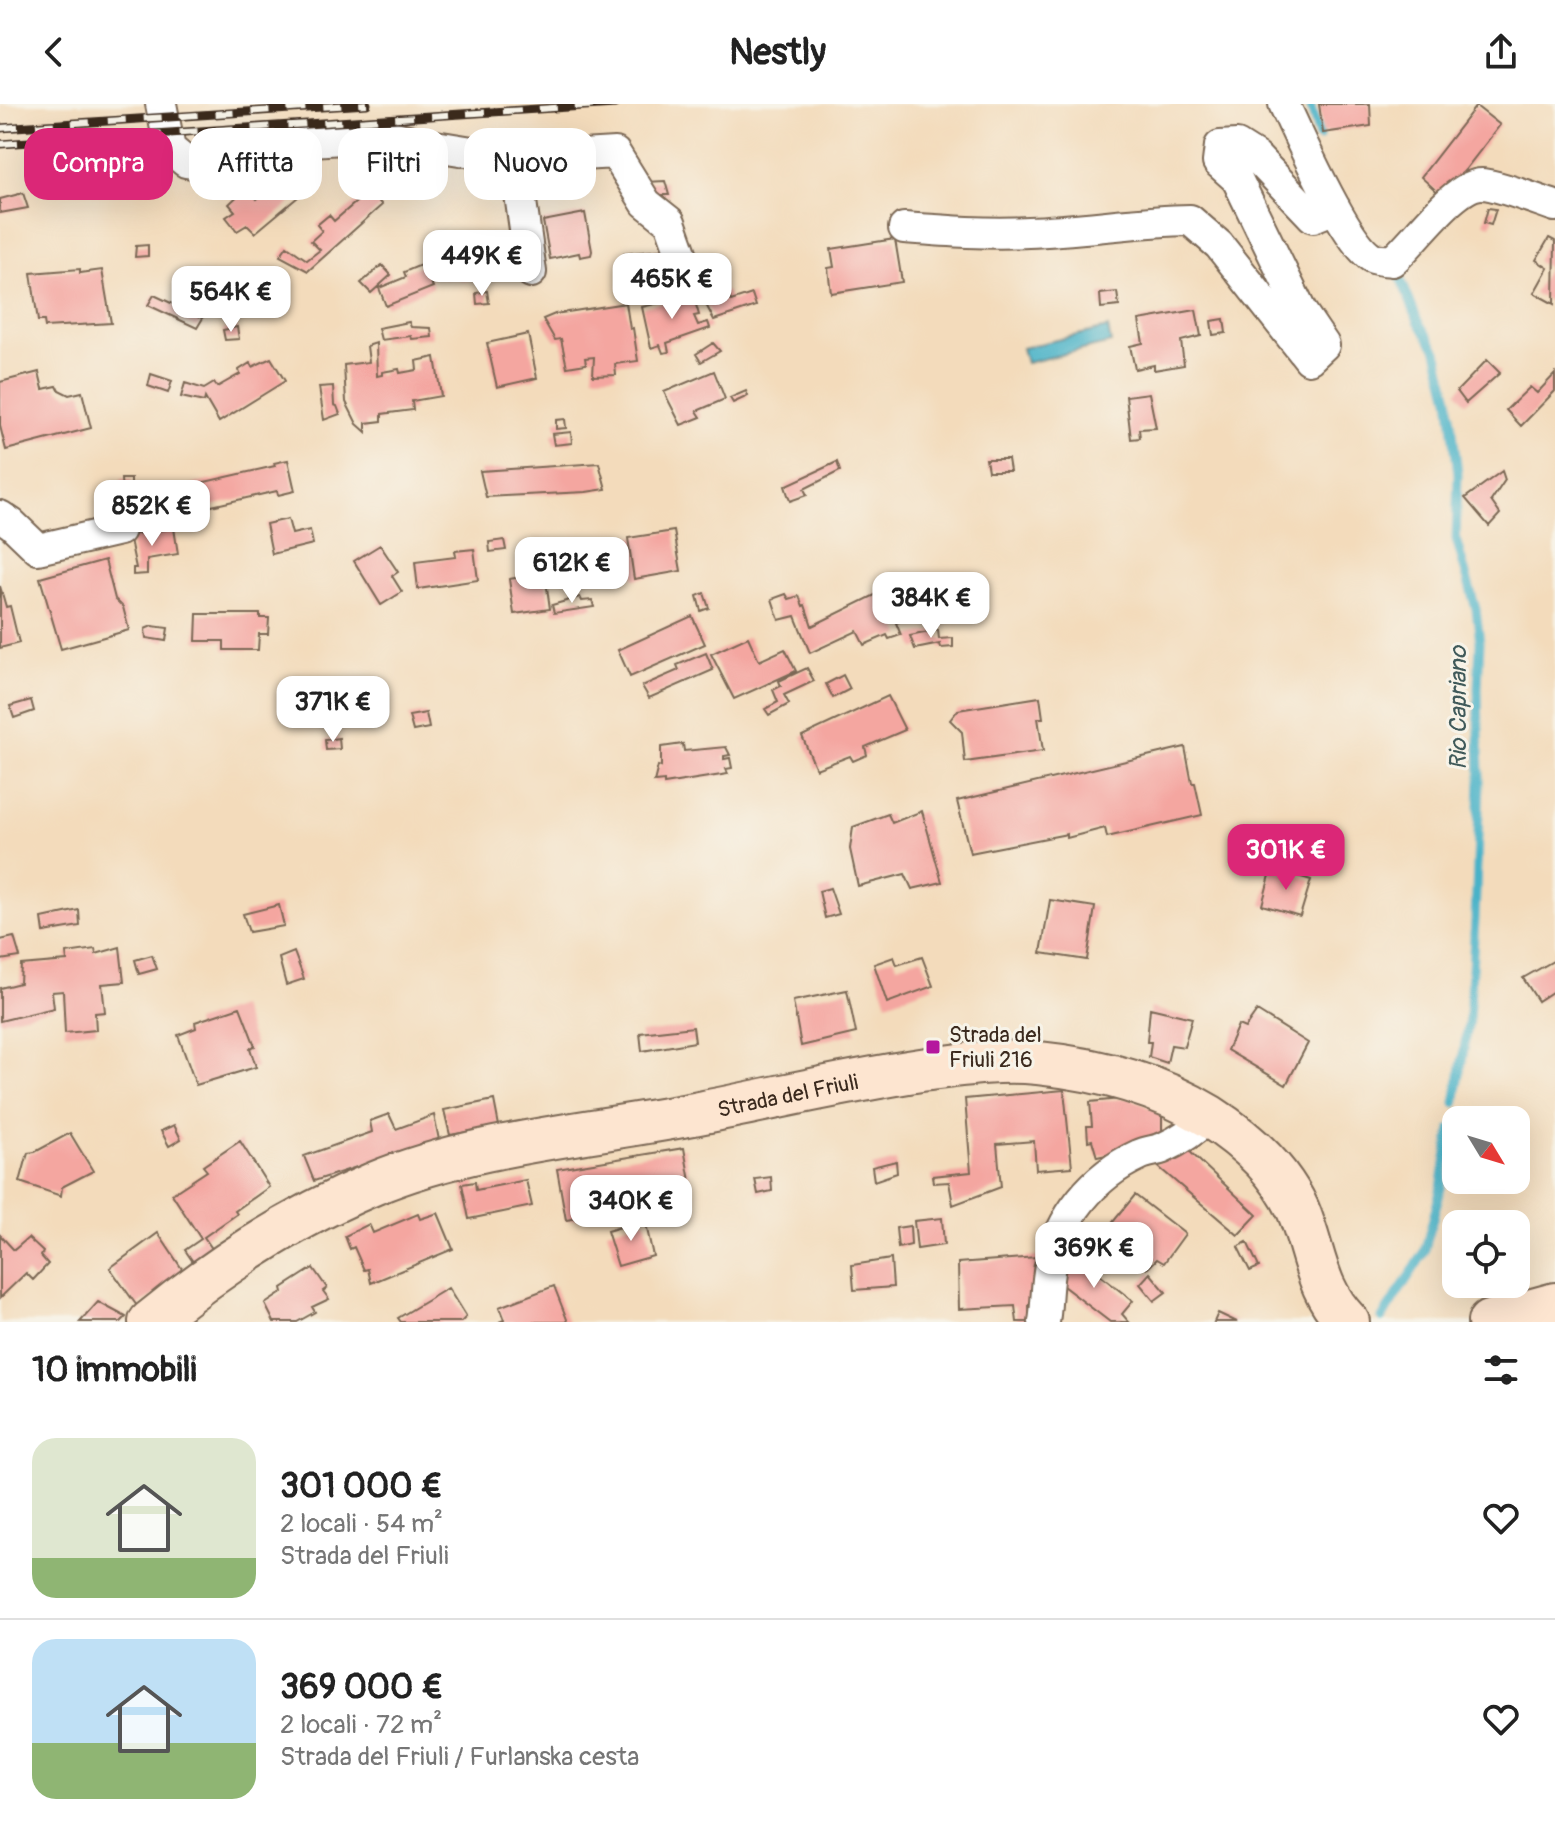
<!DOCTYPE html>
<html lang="it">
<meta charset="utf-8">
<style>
:root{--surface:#fff;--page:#f6f6f6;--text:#222;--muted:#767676;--line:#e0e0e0;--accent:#db2777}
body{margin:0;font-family:Pangolin,sans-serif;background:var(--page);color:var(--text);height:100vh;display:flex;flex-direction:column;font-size:30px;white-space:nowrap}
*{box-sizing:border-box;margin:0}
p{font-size:26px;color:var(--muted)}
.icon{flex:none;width:44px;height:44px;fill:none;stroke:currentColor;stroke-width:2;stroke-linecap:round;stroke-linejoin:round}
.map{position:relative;height:1218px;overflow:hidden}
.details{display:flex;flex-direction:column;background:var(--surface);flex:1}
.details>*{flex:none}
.top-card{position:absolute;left:24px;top:24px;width:800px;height:72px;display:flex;gap:16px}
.needle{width:52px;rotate:128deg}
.controls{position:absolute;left:1442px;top:1002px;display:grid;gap:16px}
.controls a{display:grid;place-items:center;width:88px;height:88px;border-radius:16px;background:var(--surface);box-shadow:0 8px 32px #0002;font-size:40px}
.price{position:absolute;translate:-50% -68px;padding:0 18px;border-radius:16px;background:#fff;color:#222;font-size:26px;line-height:52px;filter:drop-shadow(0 2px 4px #0008)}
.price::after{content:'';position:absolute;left:50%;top:48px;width:24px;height:18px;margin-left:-12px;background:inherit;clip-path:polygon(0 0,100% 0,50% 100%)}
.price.selected{background:var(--accent);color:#fff}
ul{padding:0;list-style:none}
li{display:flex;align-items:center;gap:24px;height:200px;padding:0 32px}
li+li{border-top:2px solid var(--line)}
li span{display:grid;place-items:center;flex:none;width:224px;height:160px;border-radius:24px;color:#555}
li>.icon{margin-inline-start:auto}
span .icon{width:96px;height:96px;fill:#fffc;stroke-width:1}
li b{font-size:34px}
h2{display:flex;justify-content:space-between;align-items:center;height:96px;padding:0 32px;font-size:34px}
.pill{padding:0 28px;border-radius:24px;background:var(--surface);box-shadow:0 8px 32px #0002;font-size:28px;line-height:72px}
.pill.selected{background:var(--accent);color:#fff}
header{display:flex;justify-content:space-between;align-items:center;height:104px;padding:0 32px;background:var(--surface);font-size:36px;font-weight:700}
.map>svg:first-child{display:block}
</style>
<header><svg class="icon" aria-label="back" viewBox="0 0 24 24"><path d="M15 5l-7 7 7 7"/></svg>Nestly<svg class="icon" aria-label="share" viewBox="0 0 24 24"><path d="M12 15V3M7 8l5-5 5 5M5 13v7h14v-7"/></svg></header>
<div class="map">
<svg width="1555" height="1218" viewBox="0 0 1555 1218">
<rect width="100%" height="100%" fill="#f7f3e8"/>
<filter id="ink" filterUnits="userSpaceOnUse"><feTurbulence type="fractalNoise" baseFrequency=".0125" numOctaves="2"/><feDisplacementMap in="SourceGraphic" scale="16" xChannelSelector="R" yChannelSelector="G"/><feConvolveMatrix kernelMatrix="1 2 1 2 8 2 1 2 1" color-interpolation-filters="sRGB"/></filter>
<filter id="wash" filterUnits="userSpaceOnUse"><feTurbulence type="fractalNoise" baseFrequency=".006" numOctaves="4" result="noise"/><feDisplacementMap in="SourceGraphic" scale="32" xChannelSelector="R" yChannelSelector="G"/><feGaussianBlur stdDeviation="1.8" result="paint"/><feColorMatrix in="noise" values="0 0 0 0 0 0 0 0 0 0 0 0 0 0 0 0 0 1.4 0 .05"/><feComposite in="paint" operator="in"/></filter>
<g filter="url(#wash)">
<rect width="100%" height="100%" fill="#f3dbbb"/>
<path fill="#49b2c8" stroke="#426e73" stroke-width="2" d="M1108 224 1111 239 1026 259 1022 244Z"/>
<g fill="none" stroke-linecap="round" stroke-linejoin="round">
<path stroke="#49b2c8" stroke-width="9" d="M1310 0 1319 33
M1400 173 1418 217 1437 247 1449 294 1458 370 1456 435 1476 505 1480 538 1478 584 1480 676 1475 816 1469 915 1455 999
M1382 1214 1424 1149 1441 1084 1451 1025"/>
</g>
<g id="blocks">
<path fill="#f4a6a0" d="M1319 0H1370L1371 22 1323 29Z
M1476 2 1500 21 1465 66 1442 92 1421 73Z
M289 67 300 79 291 86 298 93 255 129 247 121 237 127 226 113 235 107 229 100 247 83 257 95Z
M665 77 669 91H646V78Z
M369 87 382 101 308 167 280 152 287 142 307 156 320 146 311 137 322 127 317 121 329 111 334 117Z
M23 89 28 104 0 109V95Z
M1488 104 1496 105 1491 121 1484 119Z
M585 109 592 147 591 151 580 153 579 149 550 155 543 117Z
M1549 134 1555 137 1554 200 1534 189 1548 164 1536 156Z
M895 135 902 178 831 189 828 164 834 163 831 145Z
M507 137 513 164 461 177 459 172 443 175 442 169 446 167 443 155 476 145 475 141 484 139 486 143Z
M148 141V152L135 153 136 142Z
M670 145 686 186 650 194 649 184 627 186 624 150Z
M423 160 433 183 386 202 379 184 406 173 404 168Z
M382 161 391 171 371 189 361 179Z
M80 165V169L102 166 111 219 45 223 44 217H38L31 169Z
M487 187 489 199 477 200 476 189Z
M727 187 731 197 752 190 756 202 714 216 700 189 714 191Z
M1117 188 1119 202 1101 204 1100 190Z
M154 191 203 214 197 224 148 201Z
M693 191 699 211 694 212 698 221 708 218 710 224 667 239 669 248 663 249 660 241 651 244 642 203Z
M626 199 630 225 633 224 638 257 615 260 616 271 593 272 594 253 585 254 586 260 567 263 561 235 555 236 543 215 555 210Z
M1196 206 1201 232 1181 237 1184 261 1154 266V261L1135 265 1130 242 1143 239 1139 216Z
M1224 215 1226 229 1213 231 1211 217Z
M409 218 411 223 431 224 432 233 412 235 411 232 381 236 378 224Z
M237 223 239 235 225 236 223 226Z
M528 230 537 274 497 283 487 239Z
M376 239 377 272 382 271V268L399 265 400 269 417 266 416 257 435 253 441 292 412 297 413 306 382 310V317L366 319V328L357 320 346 298 344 261 369 258 367 242Z
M713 239 720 247 701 258 696 250Z
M271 254 285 277 219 318 205 294 204 298 181 293 185 279 204 285 214 279 217 283 240 270 239 266 250 259 252 263Z
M1487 256 1500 269 1466 299 1457 287Z
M714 267 725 295 697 307 701 313 681 321 664 288Z
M39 268 43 285 57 282 59 286 69 291 82 288 91 324 6 346 0 322V278Z
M151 270 172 277 168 289 148 282Z
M1555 270V287L1521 322 1506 306 1530 283 1537 289Z
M333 282 334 301 337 302 340 310 324 316 319 283Z
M746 287 748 292 733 299 730 294Z
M1149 289 1156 324 1139 325 1140 334 1131 335 1126 292Z
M565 315 566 324 556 325V316Z
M571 328 572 339 554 341 552 330Z
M986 355H1008L1010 367H988Z
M288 356 295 387 278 391 277 387 194 406 187 382 275 362 274 359Z
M837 358 840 367 804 385 807 391 790 397 785 382Z
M599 359 606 385 586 388 486 393 480 367Z
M1502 367 1505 376 1491 397 1500 410 1489 422 1465 394Z
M121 375H131V389H122Z
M160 380 161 387 182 382 187 408 133 420 132 417 125 418 122 397 148 390 147 384Z
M288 415 292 430 310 426 313 440 272 450 266 420Z
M174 424 178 450 147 455V470L133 471V464H136L129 431Z
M674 427 681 467 634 475 628 434Z
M504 436 506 446 490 448 489 438Z
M380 441 398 468 392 472 402 488 381 501 354 457Z
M474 445 478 476 418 485 415 458 456 453 455 447Z
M105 456 115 495 123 503 129 526 61 545 40 474Z
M545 469 550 505 514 510 509 475Z
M0 482 6 503 10 502 19 539 0 544Z
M887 485 900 517 896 519 901 531 889 535 887 531 864 541 857 527 810 549 795 512 779 516 772 495 786 490 789 495 799 492 803 502 805 501 812 522Z
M704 489 709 504 701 507 697 492Z
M580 493 582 497 592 496 594 503 554 509 552 501Z
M197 510H260V514H269L268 530H259L258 546H224V537H196Z
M692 512 705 540 630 573 618 546Z
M152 522 168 524 166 537 146 534 145 525Z
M938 526 939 535 953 534V543L941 544 940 540 915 545 910 532Z
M748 533 759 557 785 545 796 567 734 595 711 550Z
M706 549 713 566 649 594 642 582 679 566 677 561Z
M807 564 814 577 784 591 789 600 769 611 765 605 778 598 773 586 781 582 779 577Z
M843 571 850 585 833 594 826 580Z
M888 592 905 626 865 643 867 651 853 657 850 652 816 665 802 632Z
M1040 593 1043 614H1038L1043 647 965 658 962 628 950 616 958 606Z
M31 596 34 607 14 614 10 602Z
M426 609 429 624 413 627 409 612Z
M339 634 340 645 326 646 325 636Z
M683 640 684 647 726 643 730 651 724 652V655L730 654 732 664 726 665 728 670 664 680V677L654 678 658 662 661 663V643Z
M1185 643 1192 679H1195L1202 711 1107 733 1105 724 1067 734V730L970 749 957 697Z
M922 707 942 778 912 785 905 770 858 782 850 745 853 723 888 710 892 719Z
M1272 764 1311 776 1300 812 1262 801Z
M830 784 839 810 825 814 819 787Z
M1050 796 1095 803 1087 856 1041 849Z
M279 801 284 822 249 828 243 810Z
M79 806 80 822 44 828 42 814Z
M14 833 20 853 0 856V836Z
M120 843 124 878 102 880 105 908 95 909 96 926 65 929 63 887 52 888 54 904 0 917V884L20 879 21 861 67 857 66 849 95 845 96 850Z
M294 848 304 875 286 881 279 854Z
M152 851 157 865 139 870 135 856Z
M894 853 897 861 922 853 933 882 887 899 874 860Z
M1555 856V886L1538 897 1523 874Z
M847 886 856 929 801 942 793 897Z
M240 903 255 942 250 944 256 963 196 981 178 931 196 924 195 918Z
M1150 904 1192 914 1184 943 1171 941 1167 959 1149 953 1151 938H1147Z
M1257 907 1308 939 1286 981 1227 946 1238 921 1245 924Z
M693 923 695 938 642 947 640 929Z
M977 928 979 944 965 946 964 929Z
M1064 986 1072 1063 1036 1066 1034 1037 997 1040 1001 1083 953 1101 949 1078 933 1079 932 1072 971 1068 965 995Z
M1131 994 1162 1011V1039L1097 1053 1092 1036 1088 1037 1087 1022H1092L1090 998Z
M494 996 499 1022 450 1031 444 1006Z
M389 1010 396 1025 434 1011 439 1036 314 1077 304 1052 372 1028 370 1017Z
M174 1021 181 1035 169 1042 161 1027Z
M70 1029 93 1067 62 1083 61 1092 20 1078 28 1049 35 1048Z
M240 1037 269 1083 235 1107 237 1110 204 1133 215 1149 196 1162 185 1146 201 1135 172 1090 207 1067 203 1062Z
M684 1044 693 1094 566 1116 557 1065Z
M1186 1044 1257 1111 1238 1131 1155 1060Z
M896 1057 897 1069 874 1077 872 1063Z
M771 1073 772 1087 758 1090 755 1075Z
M526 1076 532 1102 469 1115 462 1080 475 1078 476 1086Z
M1135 1091 1185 1130 1164 1159 1157 1155 1147 1165 1104 1129Z
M438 1109 453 1145 371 1179 368 1165 364 1166 354 1143 350 1145 345 1132 369 1120 373 1129 418 1110 420 1115Z
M942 1114 944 1141 917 1145 914 1117Z
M645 1116 653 1152 618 1162 607 1127Z
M910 1122 911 1141 898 1144 896 1124Z
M158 1129 186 1171 137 1202 110 1164Z
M0 1131 14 1146 28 1134 43 1148 41 1152 48 1160 33 1176 26 1169 0 1194Z
M1247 1138 1259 1163 1250 1167 1238 1143Z
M1074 1151 1133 1197 1122 1210 1129 1218H1110L1054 1175Z
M1037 1153 1040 1200 1029 1201 1030 1218H1017L1015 1202 959 1205 958 1159Z
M891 1155 893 1183 854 1186 852 1161Z
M313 1164 327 1184 323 1187 329 1195 312 1203 315 1208 297 1218H274L265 1200 283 1188 282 1184Z
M1150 1169 1166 1188 1154 1197 1140 1180Z
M554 1182 568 1218H499L504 1216 499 1203Z
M448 1184 466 1213 461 1218H401L398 1214Z
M98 1198 126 1213 121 1218H80Z
M1218 1209 1237 1218H1214Z"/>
</g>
</g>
<g filter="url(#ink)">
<use href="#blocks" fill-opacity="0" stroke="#7b6855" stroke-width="2"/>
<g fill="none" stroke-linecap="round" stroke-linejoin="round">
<g stroke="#7b6855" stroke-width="34">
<path id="minor" d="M161 0 170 45 186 58 203 60 311 37 391 32 429 41 515 55 615 49 646 99 670 118 692 180
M1284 0C1298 30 1346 140 1373 154 1377 156 1386 156 1392 157 1414 139 1454 80 1482 80 1495 80 1540 97 1555 102
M515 55 531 168
M904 124C946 127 986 130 1028 128 1083 126 1136 117 1190 116L1219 141 1309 255 1324 241 1301 207 1237 75 1218 58 1220 42 1237 41 1256 53 1313 113 1335 104
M0 412 12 420 38 445 120 426
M1044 1218C1047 1200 1046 1181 1050 1162 1060 1113 1093 1072 1139 1051 1147 1047 1156 1047 1163 1044 1181 1036 1195 1026 1209 1013"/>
</g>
<g stroke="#7b6855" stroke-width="46">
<g id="secondary">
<path id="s1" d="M150 1218C217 1163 292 1114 373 1080 477 1037 594 1030 704 1008 776 994 848 977 921 966 960 961 999 955 1038 959 1097 965 1158 981 1209 1012 1245 1035 1280 1066 1298 1106 1315 1146 1315 1185 1348 1218"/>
<path d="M1489 1218 1555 1200"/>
</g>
</g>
<use href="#minor" stroke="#fff" stroke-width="30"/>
<use href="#secondary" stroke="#fde5d0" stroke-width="42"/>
<g stroke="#3b2a1e" stroke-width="9">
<path id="rail" d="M0 24 367 0
M0 40 615 0"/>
</g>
<use href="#rail" stroke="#f7f3e8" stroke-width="6" stroke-dasharray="18" stroke-linecap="butt"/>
</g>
</g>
<rect fill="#b5179e" stroke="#f7f3e8" stroke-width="3" x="925" y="935" width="16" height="16" rx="4"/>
<g text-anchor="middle" stroke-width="6" stroke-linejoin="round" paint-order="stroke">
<g font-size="22" fill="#3b2a1e" stroke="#f7f3e8" text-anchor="start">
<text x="949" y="938">Strada del<tspan x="949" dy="25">Friuli 216</tspan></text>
</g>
<g font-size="22" fill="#3b2a1e" stroke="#f7f3e8">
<text dy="8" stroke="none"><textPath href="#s1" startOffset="688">Strada del Friuli</textPath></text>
</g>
<g font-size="24" font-style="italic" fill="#405a5a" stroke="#f7f3e8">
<text transform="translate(1458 604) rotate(-90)" y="8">Rio Capriano</text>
</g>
</g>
</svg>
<div class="controls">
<a><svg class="needle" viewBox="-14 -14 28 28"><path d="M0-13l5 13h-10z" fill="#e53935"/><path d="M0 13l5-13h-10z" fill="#767676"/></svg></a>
<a><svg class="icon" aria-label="locate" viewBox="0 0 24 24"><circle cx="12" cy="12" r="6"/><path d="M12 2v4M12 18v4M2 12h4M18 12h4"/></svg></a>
</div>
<b class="price" style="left:482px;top:194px">449K €</b>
<b class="price" style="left:672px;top:217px">465K €</b>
<b class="price" style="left:231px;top:230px">564K €</b>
<b class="price" style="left:152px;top:444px">852K €</b>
<b class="price" style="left:572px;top:501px">612K €</b>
<b class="price" style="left:931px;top:536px">384K €</b>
<b class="price" style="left:333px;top:640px">371K €</b>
<b class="price selected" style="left:1286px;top:788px">301K €</b>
<b class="price" style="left:631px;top:1139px">340K €</b>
<b class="price" style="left:1094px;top:1186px">369K €</b>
<div class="top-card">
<a class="pill selected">Compra</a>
<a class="pill">Affitta</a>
<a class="pill">Filtri</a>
<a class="pill">Nuovo</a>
</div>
</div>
<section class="details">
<h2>10 immobili<svg class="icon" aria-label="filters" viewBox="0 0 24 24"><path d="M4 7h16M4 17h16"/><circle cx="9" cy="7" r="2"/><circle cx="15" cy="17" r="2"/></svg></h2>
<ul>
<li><span style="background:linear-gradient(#dfe7d0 75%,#8fb573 0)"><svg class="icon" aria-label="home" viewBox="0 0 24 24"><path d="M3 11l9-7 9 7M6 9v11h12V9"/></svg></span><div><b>301 000 €</b><p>2 locali · 54 m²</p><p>Strada del Friuli</p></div><svg class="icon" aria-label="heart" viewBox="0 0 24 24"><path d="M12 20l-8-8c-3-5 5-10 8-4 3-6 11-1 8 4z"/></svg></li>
<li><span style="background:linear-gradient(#bfe0f5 65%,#8fb573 0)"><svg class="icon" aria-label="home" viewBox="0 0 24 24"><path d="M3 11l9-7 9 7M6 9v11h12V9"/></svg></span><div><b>369 000 €</b><p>2 locali · 72 m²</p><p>Strada del Friuli / Furlanska cesta</p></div><svg class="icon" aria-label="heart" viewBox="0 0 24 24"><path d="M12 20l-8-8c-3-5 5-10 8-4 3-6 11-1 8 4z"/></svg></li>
</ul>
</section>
